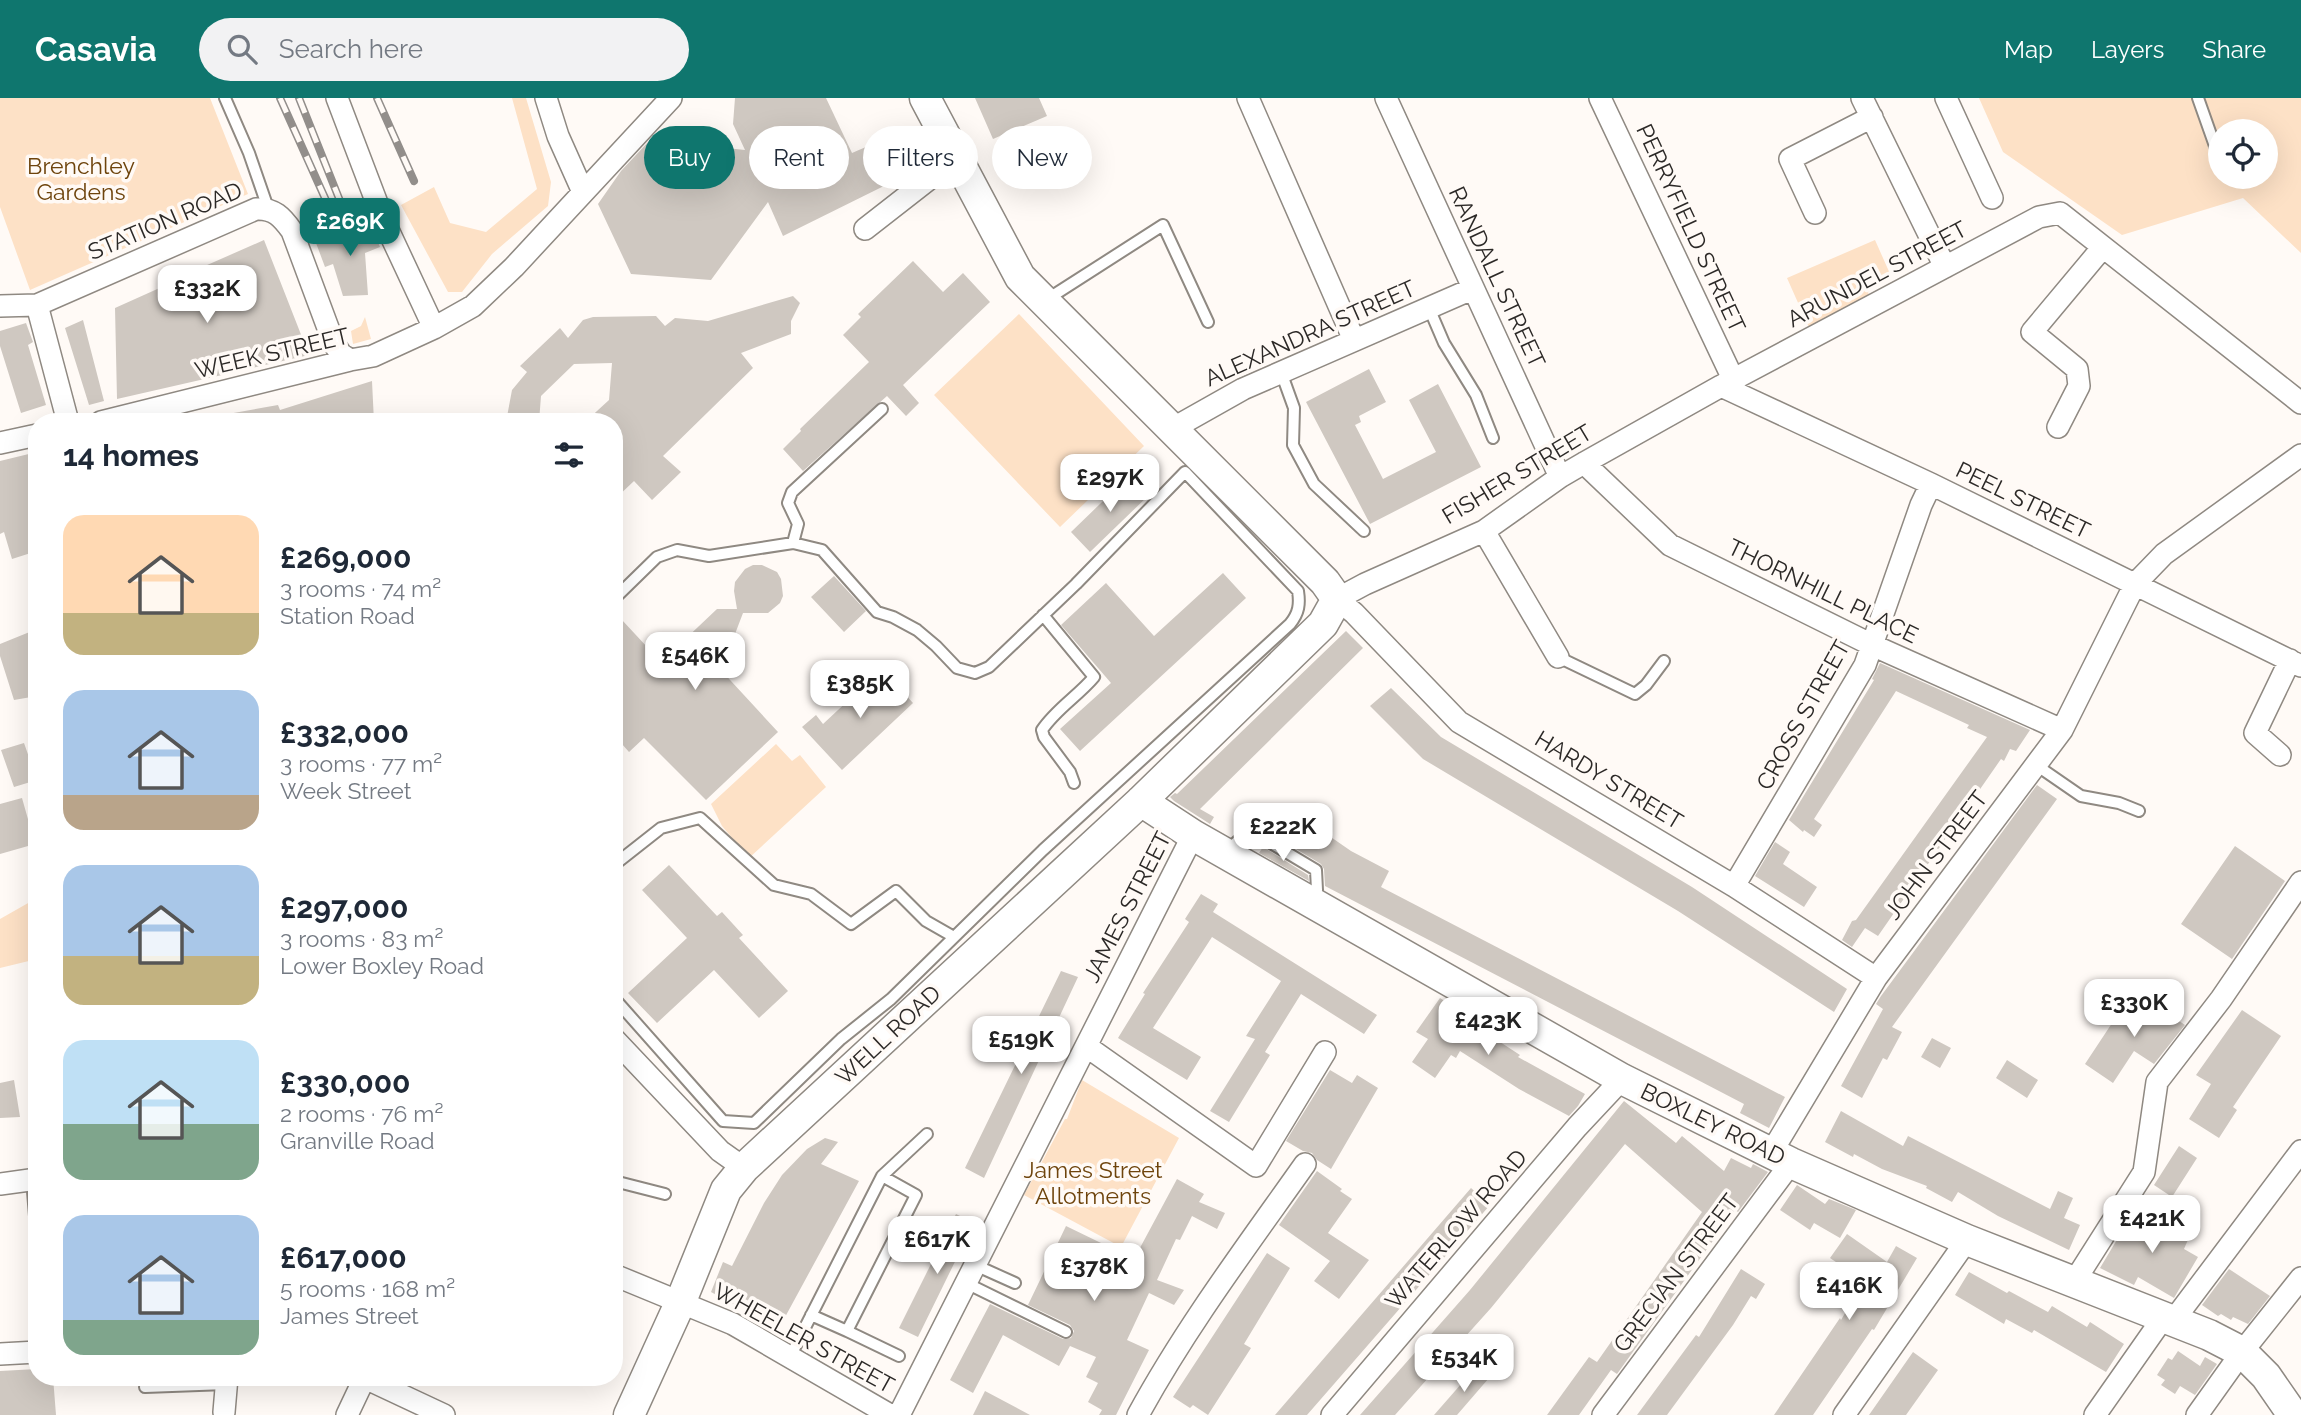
<!DOCTYPE html>
<meta charset="utf-8">
<style>
:root{--surface:#fff;--page:#f2f2f3;--text:#1f2937;--muted:#747a83;--accent:#0f766e}
body{margin:0;font-family:Raleway,sans-serif;background:var(--page);color:var(--text);height:100vh;display:flex;flex-direction:column;font-size:26px;white-space:nowrap}
*{box-sizing:border-box;margin:0}
p{font-size:23px;color:var(--muted)}
.icon{flex:none;width:38px;height:38px;fill:none;stroke:currentColor;stroke-width:2;stroke-linecap:round;stroke-linejoin:round}
.map{position:relative;flex:1;overflow:hidden}
.sheet{position:absolute;left:28px;top:315px;width:595px;height:973px;display:flex;flex-direction:column;background:var(--surface);border-radius:28px;box-shadow:0 7px 28px #0002}
.sheet>*{flex:none}
.guide{position:absolute;left:644px;top:28px;width:665px;height:63px;display:flex;gap:14px}
.tools{position:absolute;left:2208px;top:21px;display:grid;gap:14px}
.tools a{display:grid;place-items:center;width:70px;height:70px;border-radius:50%;background:var(--surface);box-shadow:0 7px 28px #0002;font-size:35px}
.price{position:absolute;translate:-50% -60px;padding:0 16px;border-radius:14px;background:#fff;color:#222;font-size:23px;line-height:46px;filter:drop-shadow(0 2px 4px #0008)}
.price::after{content:'';position:absolute;left:50%;top:42px;width:21px;height:16px;margin-left:-10px;background:inherit;clip-path:polygon(0 0,100% 0,50% 100%)}
.price.active{background:var(--accent);color:#fff}
ul{padding:0;list-style:none}
li{display:flex;align-items:center;gap:21px;height:175px;padding:0 35px}
li span{display:grid;place-items:center;flex:none;width:196px;height:140px;border-radius:21px;color:#555}
li>.icon{margin-inline-start:auto}
span .icon{width:84px;height:84px;fill:#fffc;stroke-width:1}
li b{font-size:30px}
h2{display:flex;justify-content:space-between;align-items:center;height:84px;padding:0 35px;font-size:30px}
.chip{padding:0 24px;border-radius:32px;background:var(--surface);box-shadow:0 7px 28px #0002;font-size:24px;line-height:63px}
.chip.active{background:var(--accent);color:#fff}
header{display:flex;align-items:center;gap:42px;box-sizing:border-box;height:98px;padding:0 35px;background:var(--accent);color:#fff}
header strong{font-size:33px}
nav{display:flex;gap:38px;margin-inline-start:auto;font-size:24px}
.search{width:490px;height:63px;background:var(--page);display:flex;align-items:center;gap:18px;box-sizing:border-box;padding:0 24px;border-radius:38px;color:var(--muted);font-size:26px}
.map>svg:first-child{display:block}
</style>
<header>
<strong>Casavia</strong>
<div class="search"><svg class="icon" aria-label="search" viewBox="0 0 24 24"><circle cx="10" cy="10" r="6"/><path d="M15 15l6 6"/></svg>Search here</div>
<nav><a>Map</a><a>Layers</a><a>Share</a></nav>
</header>
<div class="map">
<svg width="2301" height="1317" viewBox="0 0 2301 1317">
<rect width="100%" height="100%" fill="#fffaf6"/>
<path fill="#fde1c6" fill-rule="evenodd" d="M0 0H210L248 96 30 192 0 109Z
M512 0H526L551 84 548 108 492 156 462 194H448L401 107 434 89 450 125 486 134 537 91Z
M1979 0H2301V155L2243 100 2122 137 2003 54ZM2221 33H2266V79H2221Z
M1875 142 1891 178 1868 194 1870 200 1811 234 1787 180Z
M1019 216 1144 348 1060 429 934 297Z
M365 219 371 241 353 246 351 233 361 228Z
M776 646 792 663 800 657 826 689 749 760 722 728 711 706Z
M37 800V861L0 870V821Z
M1082 982 1179 1040 1121 1149 1024 1097 1065 1021H1067Z"/>
<path fill="#cfc8c1" d="M735 0H826L852 55 875 45 892 84 783 138 768 104 711 182 631 176 598 106 621 73 650 42 745 52 733 26Z
M975 0H1039L1047 18 993 41Z
M370 125 380 149 365 155 368 197 343 198 333 166 325 169 316 145Z
M264 142 309 257 117 301 115 210 164 188V186Z
M913 163 943 194 963 175 990 204 903 287 919 305 906 318 887 298 803 373 783 351 801 333 800 331 869 264 843 237 861 219 858 216Z
M793 198 800 205 791 223V236L741 255 753 270 663 358 681 374 652 402 634 383 614 402V324H585L609 302 612 265 574 266 541 298 539 324H506L512 292 527 274 520 268 560 230 568 240 583 222 593 219 656 218 665 228 675 220 708 223Z
M83 222 104 303 89 307 65 230Z
M26 225 33 244 28 247 46 307 21 315 0 248V233Z
M1369 271 1386 304 1359 318 1361 324 1355 327 1383 381 1436 354 1409 302 1438 286 1481 369 1370 426 1306 304Z
M372 283 374 324H228V316L278 307 280 312Z
M37 354V453L12 461 4 434 0 436V363Z
M1130 377 1149 397 1090 454 1071 434Z
M753 467H762L777 474 781 481 783 498 780 505 768 515H743L735 536 745 546 719 570 778 634 706 702 644 640 629 654 614 637V529L622 522 661 564 717 511H737L734 493 735 484 745 471Z
M1223 475 1246 500 1080 653 1060 631 1111 585 1061 527 1106 485 1154 538Z
M834 478 866 513 844 534 811 499Z
M37 531V598L14 602 0 558V546Z
M1346 533 1363 550 1200 711 1214 719 1210 726 1174 703 1170 699 1175 695 1177 696Z
M1880 565 2030 632 2016 653 2010 651 2004 663 2001 661 1878 838 1865 830 1852 849 1842 842 1852 823 1856 822 1987 639 1967 630 1969 627 1896 593 1814 721 1822 727 1814 739 1804 732 1803 734 1789 722 1874 582 1872 581Z
M882 571 913 605 842 672 802 629 816 617 823 626Z
M1391 590 1441 639 1692 789 1847 891 1834 914 1678 813 1423 661 1370 608Z
M24 645 37 682 14 689 1 652Z
M2037 687 2057 701 1892 929 1902 934 1887 962 1883 960 1862 1000 1841 988 1883 911 1876 906 1881 898Z
M22 700 35 746 0 756V706Z
M1283 719 1319 744 1325 735 1351 753 1389 773 1381 789 1785 999 1769 1030 1740 1015 1744 1006 1325 788 1324 771 1321 766 1271 736Z
M1775 744 1790 754 1783 766 1817 789 1804 809 1755 778Z
M2235 748 2285 783 2232 861 2181 826Z
M1263 749 1308 777 1309 783 1259 755Z
M669 767 717 818 722 814 743 837 739 840 788 893 759 920 714 872 657 925 628 895 687 840 642 792Z
M1201 796 1218 806 1213 814 1377 917 1364 936 1301 896 1265 954 1270 957 1229 1024 1210 1013 1255 941 1246 938 1281 883 1212 839 1153 930 1201 959 1187 982 1118 940 1145 896 1143 895 1189 824 1185 821Z
M1061 873 1078 879 984 1080 965 1070Z
M1440 900 1479 926 1477 929 1520 957 1518 959 1585 996 1578 1008 1569 1018 1519 991 1460 953 1456 960 1451 957 1435 980 1412 964 1428 941 1416 934Z
M2148 902 2185 927 2154 966 2134 953 2113 985 2085 966 2124 907 2138 917Z
M2242 912 2281 938 2233 1009 2237 1012 2219 1040 2189 1021 2211 986 2196 977Z
M1932 940 1951 950 1940 970 1921 959Z
M2007 962 2038 982 2027 1000 1996 980Z
M1330 972 1352 985 1357 977 1378 990 1331 1071 1317 1062 1312 1055 1303 1053 1286 1043Z
M14 982 20 1019 0 1020V985Z
M1624 1003 1676 1045 1682 1038 1724 1073 1731 1060 1751 1070 1753 1066 1768 1074 1738 1114 1735 1112 1617 1276 1611 1272 1579 1317H1547L1589 1259 1597 1264 1702 1114 1625 1046 1491 1210 1395 1317H1360L1470 1192Z
M1841 1013 1903 1048 1908 1038 2050 1111 2058 1093 2073 1100 2064 1120 2080 1127 2069 1152 1998 1118 1958 1094 1952 1104 1926 1090 1927 1088 1882 1071 1854 1056 1853 1059 1825 1044Z
M825 1040 838 1044 821 1066 859 1083 784 1221 741 1199 736 1208 711 1194 723 1164 732 1168 764 1105 782 1077 807 1051Z
M2179 1048 2197 1060 2172 1099 2154 1087Z
M1317 1073 1342 1091 1340 1093 1352 1101 1328 1135 1369 1162 1339 1201 1314 1183 1330 1163 1279 1127Z
M1177 1081 1204 1096 1199 1104 1225 1115 1217 1131 1192 1118 1180 1142 1176 1141 1157 1182 1184 1192 1174 1207 1149 1195 1127 1242 1149 1252 1116 1317H1099L1102 1312 1088 1304 1098 1285 1086 1279 1096 1259 1070 1248 1059 1268 1003 1237 973 1295 950 1282 990 1206 1063 1241 1071 1240 1074 1233 1070 1227 1028 1207 1066 1128 1134 1161Z
M1797 1087 1825 1106 1829 1101 1856 1112 1840 1140 1814 1125 1810 1132 1780 1112Z
M1471 1090 1490 1107 1307 1317H1275Z
M2140 1112 2190 1137 2184 1151 2198 1159 2174 1200 2138 1179 2134 1187 2100 1170 2121 1135 2128 1136Z
M956 1116 974 1125 918 1239 899 1230Z
M1847 1136 1887 1164 1896 1148 1917 1160 1874 1232 1872 1231 1813 1317H1774L1840 1220 1841 1222 1864 1183 1830 1160Z
M1267 1155 1290 1170 1244 1246 1251 1250 1208 1317 1193 1307 1190 1310 1173 1299Z
M1741 1171 1765 1186 1756 1201 1751 1198 1733 1227 1667 1317H1637L1696 1237 1699 1239Z
M2229 1171 2270 1198 2248 1226 2233 1219 2231 1222 2221 1216 2218 1218 2202 1207Z
M1969 1174 2007 1195 2009 1193 2048 1214 2052 1208 2087 1229 2090 1224 2124 1246 2106 1274 2034 1232 2032 1235 2006 1221 2004 1226 1955 1197Z
M2178 1253 2200 1268 2205 1259 2217 1266 2195 1297 2180 1288 2175 1296 2161 1287 2165 1282 2157 1277 2168 1260 2172 1262Z
M1913 1254 1938 1272 1906 1317H1869Z
M1476 1269 1489 1280 1457 1317H1434Z
M37 1271V1279H53L56 1317H0V1273Z
M985 1293 1030 1317H973Z"/>
<g fill="none" stroke-linecap="round" stroke-linejoin="round">
<g stroke="#8f8982" stroke-width="14">
<path id="lane" d="M225 0 249 55 268 110
M2198 0 2221 65
M1046 202 1163 127 1208 224
M1429 210 1444 245 1476 297 1493 340
M1281 274 1294 310 1293 347 1314 386 1364 433
M793 445 798 426 788 405 792 394 882 311
M614 501 657 459 677 452 709 458 793 445 822 452 877 514 893 519 917 532 936 548 957 570 975 575 989 569 1076 486 1185 374 1298 493C1300 506 1299 515 1290 526L1043 752 891 901 841 941 754 1025 723 1023 614 900
M1043 517 1094 579C1078 598 1056 611 1042 632L1044 639 1070 674 1074 685
M1558 559 1635 596 1646 587 1664 563
M2036 667 2081 698 2119 705 2139 713
M1227 753 1249 732 1316 772 1317 792 1313 801
M614 767 661 730 700 720 774 787 811 796 851 826 896 793 926 823 954 839
M32 1081 37 1143
M614 1083 665 1096
M975 1167 1015 1185
M966 1185 1066 1234
M811 1217 847 1233 916 1097 882 1078
M847 1233 899 1258
M790 1259 882 1078 927 1036
M145 1289 226 1286"/>
</g>
<g stroke="#8f8982" stroke-width="24">
<path id="street" d="M337 0 383 121 434 230
M546 0 558 38 583 94
M1248 0 1354 242
M1386 0 1560 379
M1600 0 1734 283
M1862 0 1945 169
M1946 0 1992 100
M1815 115 1790 61 1872 19
M865 131 956 60
M37 207 68 324
M0 208 37 207 256 111C274 110 282 119 292 133L334 246 341 256 350 262
M1721 288 1931 386 2301 568
M101 324 350 262 373 258 434 230 473 208 514 169 671 0
M2058 329 2079 288 2077 271 2032 234 2103 149
M1172 331 1243 291 1472 191
M0 345 37 337
M1584 365 1670 447 1872 547 2062 632
M1484 433 1558 559
M2280 657 2255 635 2290 562
M1734 788 1865 567 1921 407 1931 386
M1876 880 1734 788 1459 624 1354 515 1337 501 1365 486 1484 433 1560 379 1584 365 1721 288 2039 119 2060 115 2301 305
M614 941 720 1053 744 1070
M1086 948 1256 1068 1325 954
M1771 1055 1876 880 2062 632 2135 486 2164 456 2301 357
M0 1086 37 1081
M614 1177 733 1226 890 1317
M2074 1184 2144 1074 2157 984 2221 901 2301 784
M2173 1223 2301 1053
M0 1256 37 1254
M365 1280 444 1317
M224 1314 227 1279
M347 1317 365 1279
M899 1317 1193 737
M1138 1317C1186 1229 1247 1148 1305 1066
M1332 1317 1577 1029 1622 981
M1603 1317 1791 1065
M1844 1317 1967 1142
M2095 1317 2163 1220
M2197 1317 2242 1254 2301 1180"/>
</g>
<g stroke="#8f8982" stroke-width="33">
<path id="secondary" d="M1141 703 1193 737 1622 981 1791 1065 1967 1142 2209 1237 2242 1254 2266 1278 2293 1317
M629 1317 681 1203 726 1092 744 1070 1141 703 1323 526 1337 501 1325 484 1020 179 925 0"/>
</g>
<use href="#lane" stroke="#fff" stroke-width="10"/>
<use href="#street" stroke="#fff" stroke-width="21"/>
<use href="#secondary" stroke="#fff" stroke-width="30"/>
<g stroke="#928e8b" stroke-width="8">
<path id="rail" d="M280 0 338 129
M299 0 350 128
M377 0 414 83"/>
</g>
<use href="#rail" stroke="#fffaf6" stroke-width="5" stroke-dasharray="16" stroke-linecap="butt"/>
</g>
<g text-anchor="middle" stroke-width="7" stroke-linejoin="round" paint-order="stroke">
<g font-size="23" fill="#6e440c" stroke="#fffaf6">
<text x="81" y="76">Brenchley<tspan x="81" dy="26">Gardens</tspan></text>
<text x="1093" y="1080">James Street<tspan x="1093" dy="26">Allotments</tspan></text>
</g>
<g font-size="23" fill="#2c2927" stroke="#fffaf6">
<text transform="translate(165 123) rotate(-23)" y="8">STATION ROAD</text>
<text transform="translate(1691 130) rotate(65)" y="8">PERRYFIELD STREET</text>
<text transform="translate(1877 176) rotate(-28)" y="8">ARUNDEL STREET</text>
<text transform="translate(1497 179) rotate(65)" y="8">RANDALL STREET</text>
<text transform="translate(1310 235) rotate(-24)" y="8">ALEXANDRA STREET</text>
<text transform="translate(272 255) rotate(-13)" y="8">WEEK STREET</text>
<text transform="translate(1517 376) rotate(-31)" y="8">FISHER STREET</text>
<text transform="translate(2023 402) rotate(26)" y="8">PEEL STREET</text>
<text transform="translate(1823 493) rotate(26)" y="8">THORNHILL PLACE</text>
<text transform="translate(1803 617) rotate(-61)" y="8">CROSS STREET</text>
<text transform="translate(1609 682) rotate(31)" y="8">HARDY STREET</text>
<text transform="translate(1936 757) rotate(-53)" y="8">JOHN STREET</text>
<text transform="translate(1127 809) rotate(-63)" y="8">JAMES STREET</text>
<text transform="translate(888 937) rotate(-43)" y="8">WELL ROAD</text>
<text transform="translate(1713 1026) rotate(26)" y="8">BOXLEY ROAD</text>
<text transform="translate(1456 1131) rotate(-49)" y="8">WATERLOW ROAD</text>
<text transform="translate(1676 1175) rotate(-53)" y="8">GRECIAN STREET</text>
<text transform="translate(804 1240) rotate(29)" y="8">WHEELER STREET</text>
</g>
</g>
</svg>
<div class="tools">
<a><svg class="icon" aria-label="locate" viewBox="0 0 24 24"><circle cx="12" cy="12" r="6"/><path d="M12 2v4M12 18v4M2 12h4M18 12h4"/></svg></a>
</div>
<b class="price active" style="left:350px;top:160px">£269K</b>
<b class="price" style="left:207px;top:227px">£332K</b>
<b class="price" style="left:1110px;top:416px">£297K</b>
<b class="price" style="left:695px;top:594px">£546K</b>
<b class="price" style="left:860px;top:622px">£385K</b>
<b class="price" style="left:1283px;top:765px">£222K</b>
<b class="price" style="left:2134px;top:941px">£330K</b>
<b class="price" style="left:1488px;top:959px">£423K</b>
<b class="price" style="left:1021px;top:978px">£519K</b>
<b class="price" style="left:2152px;top:1157px">£421K</b>
<b class="price" style="left:937px;top:1178px">£617K</b>
<b class="price" style="left:1094px;top:1205px">£378K</b>
<b class="price" style="left:1849px;top:1224px">£416K</b>
<b class="price" style="left:1464px;top:1296px">£534K</b>
<div class="guide">
<a class="chip active">Buy</a>
<a class="chip">Rent</a>
<a class="chip">Filters</a>
<a class="chip">New</a>
</div>
<section class="sheet">
<h2>14 homes<svg class="icon" aria-label="filters" viewBox="0 0 24 24"><path d="M4 7h16M4 17h16"/><circle cx="9" cy="7" r="2"/><circle cx="15" cy="17" r="2"/></svg></h2>
<ul>
<li><span style="background:linear-gradient(#ffd9b3 70%,#c2b280 0)"><svg class="icon" aria-label="home" viewBox="0 0 24 24"><path d="M3 11l9-7 9 7M6 9v11h12V9"/></svg></span><div><b>£269,000</b><p>3 rooms · 74 m²</p><p>Station Road</p></div></li>
<li><span style="background:linear-gradient(#a9c7e8 75%,#b9a48a 0)"><svg class="icon" aria-label="home" viewBox="0 0 24 24"><path d="M3 11l9-7 9 7M6 9v11h12V9"/></svg></span><div><b>£332,000</b><p>3 rooms · 77 m²</p><p>Week Street</p></div></li>
<li><span style="background:linear-gradient(#a9c7e8 65%,#c2b280 0)"><svg class="icon" aria-label="home" viewBox="0 0 24 24"><path d="M3 11l9-7 9 7M6 9v11h12V9"/></svg></span><div><b>£297,000</b><p>3 rooms · 83 m²</p><p>Lower Boxley Road</p></div></li>
<li><span style="background:linear-gradient(#bfe0f5 60%,#7fa58c 0)"><svg class="icon" aria-label="home" viewBox="0 0 24 24"><path d="M3 11l9-7 9 7M6 9v11h12V9"/></svg></span><div><b>£330,000</b><p>2 rooms · 76 m²</p><p>Granville Road</p></div></li>
<li><span style="background:linear-gradient(#a9c7e8 75%,#7fa58c 0)"><svg class="icon" aria-label="home" viewBox="0 0 24 24"><path d="M3 11l9-7 9 7M6 9v11h12V9"/></svg></span><div><b>£617,000</b><p>5 rooms · 168 m²</p><p>James Street</p></div></li>
</ul>
</section>
</div>
